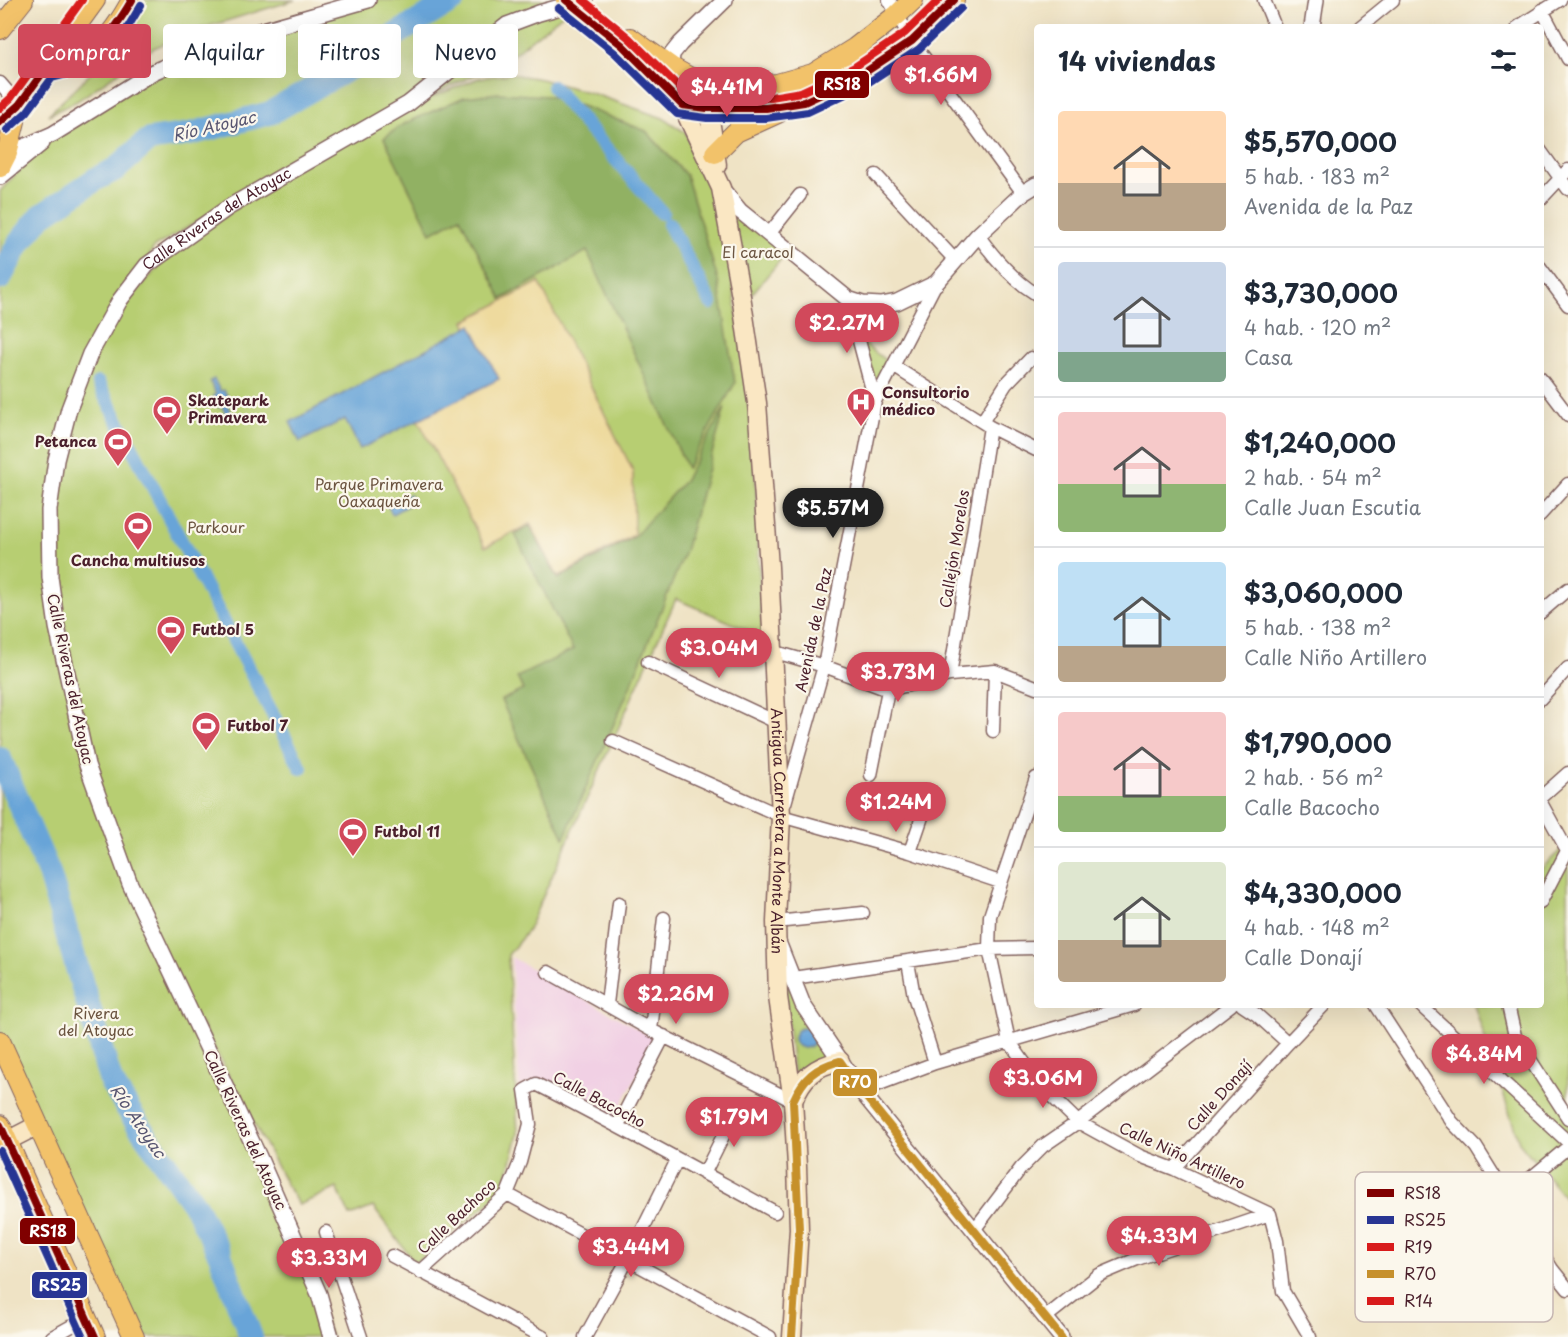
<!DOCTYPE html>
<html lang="es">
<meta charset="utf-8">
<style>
:root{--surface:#fff;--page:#f2f2f3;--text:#1f2937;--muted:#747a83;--line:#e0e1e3;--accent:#d1495b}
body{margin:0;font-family:"Playpen Sans",sans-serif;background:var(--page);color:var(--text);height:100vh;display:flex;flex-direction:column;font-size:22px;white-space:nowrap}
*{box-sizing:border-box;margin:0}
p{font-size:20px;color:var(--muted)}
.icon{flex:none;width:33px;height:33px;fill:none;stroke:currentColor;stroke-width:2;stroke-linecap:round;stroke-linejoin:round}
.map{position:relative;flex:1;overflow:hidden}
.drawer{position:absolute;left:1034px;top:24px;width:510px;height:984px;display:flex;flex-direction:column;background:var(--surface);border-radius:6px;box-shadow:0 6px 24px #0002}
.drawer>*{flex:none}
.hud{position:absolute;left:18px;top:24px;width:570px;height:54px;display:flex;gap:12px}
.price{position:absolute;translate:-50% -51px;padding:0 14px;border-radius:21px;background:var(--accent);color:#fff;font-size:20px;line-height:39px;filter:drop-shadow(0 2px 3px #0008)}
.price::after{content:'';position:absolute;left:50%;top:36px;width:18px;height:14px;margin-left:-9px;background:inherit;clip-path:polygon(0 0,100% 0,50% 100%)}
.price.selected{background:#222;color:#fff}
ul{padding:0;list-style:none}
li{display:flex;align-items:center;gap:18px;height:150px;padding:0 24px}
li+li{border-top:2px solid var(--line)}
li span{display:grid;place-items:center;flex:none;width:168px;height:120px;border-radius:6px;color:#555}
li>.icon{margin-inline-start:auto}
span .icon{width:72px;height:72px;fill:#fffc;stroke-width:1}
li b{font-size:26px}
h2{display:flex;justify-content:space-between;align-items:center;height:72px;padding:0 24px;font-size:26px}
.chip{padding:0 21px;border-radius:6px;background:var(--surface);box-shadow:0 6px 24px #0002;font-size:21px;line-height:54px}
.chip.selected{background:var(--accent);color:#fff}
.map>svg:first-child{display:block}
</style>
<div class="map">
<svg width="1568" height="1337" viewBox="0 0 1568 1337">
<rect width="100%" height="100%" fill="#fbf7ec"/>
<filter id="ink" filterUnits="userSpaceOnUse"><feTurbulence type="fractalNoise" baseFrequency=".0167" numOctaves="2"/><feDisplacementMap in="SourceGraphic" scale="12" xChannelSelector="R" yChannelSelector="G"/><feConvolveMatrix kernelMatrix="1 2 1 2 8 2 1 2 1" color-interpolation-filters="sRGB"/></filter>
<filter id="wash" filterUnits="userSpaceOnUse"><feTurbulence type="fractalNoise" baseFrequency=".008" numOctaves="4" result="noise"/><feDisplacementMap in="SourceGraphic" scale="24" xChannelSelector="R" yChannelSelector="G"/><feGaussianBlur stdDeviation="1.35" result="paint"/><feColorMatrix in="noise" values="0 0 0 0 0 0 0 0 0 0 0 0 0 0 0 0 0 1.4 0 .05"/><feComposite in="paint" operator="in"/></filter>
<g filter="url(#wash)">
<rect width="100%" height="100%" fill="#efe3c5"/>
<path fill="#f1d0e4" d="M511 957 656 1039 614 1119 541 1079 519 1087Z"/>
<path fill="#b7ce72" stroke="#80764e" stroke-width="1.5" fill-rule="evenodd" d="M137 0H295L193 31 154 48 77 101 48 115 96 68 118 35Z
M370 0H581L507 59 406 108 479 78 510 74 541 79 591 93 663 118 685 132 714 192 729 255 754 439 762 636 676 599 528 930 508 955 518 1134 504 1190 415 1263 373 1207 350 1216 337 1188 299 1205 287 1186 201 1023 331 1337H133L0 1041V191L53 134 153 72ZM307 157 166 258 130 299 117 317 154 247ZM57 522 56 581 90 759 87 765 50 577Z
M730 211 788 251 746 301Z
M858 339 893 366 875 401Z
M1568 843V1202L1519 1142 1474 1005H1540L1541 869Z
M782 968 843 1059 794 1080Z"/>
<path fill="#91b164" stroke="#6e6848" stroke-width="1.5" d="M498 93 547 96 571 102 646 131 686 175 718 280 735 383 687 468 587 251 502 299 460 217 431 233 384 138 402 125 464 97Z
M725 407 685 551 630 687 564 838 501 700 523 690 517 677 573 650 515 534 530 526 558 579 634 537 684 481Z"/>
<path fill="#eeda9e" stroke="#9c7c64" stroke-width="1.5" d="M539 282 633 471 634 535 558 577 530 524 485 547 416 416 493 377 465 321Z"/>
<path fill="#68a4d8" stroke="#596282" stroke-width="1.5" d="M471 325 499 379 360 449 345 419 300 442 290 422Z
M214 379 220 391 224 390 230 401 227 404 232 415 227 417 222 406 219 408 213 396 216 394 210 381Z
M409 494 414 502 392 514 388 506Z
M794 1038a10 10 0 1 1 20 0a10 10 0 1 1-20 0Z"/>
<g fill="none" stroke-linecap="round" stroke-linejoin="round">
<path stroke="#68a4d8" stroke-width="14" d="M553 87 662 213
M669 224 711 303
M98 383 301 768"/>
<path stroke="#68a4d8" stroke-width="24" d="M0 278 19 243 41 216 96 179 116 169 149 140 190 134 270 113 353 66 390 38 454 0
M0 759 49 873 111 1082 137 1123 196 1207 220 1255 251 1337"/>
</g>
</g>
<g filter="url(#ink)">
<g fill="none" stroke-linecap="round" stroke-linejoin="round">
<g stroke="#846461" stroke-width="15">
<path id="minor" d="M889 0 912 41 1023 193
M1264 0 1275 27
M1542 10 1568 59
M1360 27 1393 0
M1518 27 1560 0
M0 83 19 105
M1540 150 1568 189
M876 175 955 260
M1540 200 1568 170
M769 234 800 195
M978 235C994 258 1012 279 1036 294
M1540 267 1568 305
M848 299 875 401
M893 366 990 427 1036 450
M1540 378 1568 415
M982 422 1006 384 1031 358
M1540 515 1568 484
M1540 613 1568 589
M772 651 824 666 888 690 950 675 995 671 1036 687
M648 662 776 722
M950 675 990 427
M1540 699 1568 668
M993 731 995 671
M613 741 781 816 910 852 1000 882
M871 775 888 690
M1036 778 990 916 989 949 1009 1041 1040 1085 1078 1122 1140 1156 1174 1169 1270 1214 1277 1241 1283 1291 1310 1337
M1540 798 1568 773
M1540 801 1567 850
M785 803 824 666 875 401 936 283
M910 852 925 808
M1540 903 1568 849
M776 922 863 913
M908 962 914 996 935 1063
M548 972 651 1030 793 1101
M793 978 989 949 1036 948
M607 1004 619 903
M1242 1005 1257 1015 1288 1043
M1376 1005 1452 1122 1476 1147 1552 1269 1568 1289
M1420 1005 1568 1142
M1508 1005 1515 1036 1568 1118
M651 1030 664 918
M861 1091 935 1063 1134 1005
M618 1125 664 1036
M1174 1169 1288 1043 1324 1005
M704 1174 737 1108
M507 1194 770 1337
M1507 1198 1568 1147
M974 1230 1021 1168 1043 1146 1078 1122 1231 1005
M326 1232 361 1337
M392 1256 543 1337
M420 1272 507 1194 520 1162 530 1124 525 1090 536 1084C617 1125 696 1169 775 1212
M1046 1317 1099 1275 1137 1259 1270 1214
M52 1337 86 1318
M585 1337 628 1259 677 1160"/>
</g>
<g stroke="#846461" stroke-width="18">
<g id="tertiary">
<path d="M1312 27 1316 0"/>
<path d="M671 67 672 54 680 44 725 0"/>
<path d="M1 157 53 134 153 72 218 43 368 0"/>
<path d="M0 177 42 143"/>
<path d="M721 188 740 211 848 299 863 304 881 305 897 302 936 283 978 235 1023 193 1036 185"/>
<path d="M778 942 803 1005 861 1091 1061 1337"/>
<path id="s1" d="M331 1337 319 1294 259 1157 130 884 87 765 57 627 50 577 49 510 56 460 69 409 90 354 120 300 147 265 229 207 408 104 507 25 539 13 585 0"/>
</g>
</g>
<g stroke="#846461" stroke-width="21">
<g id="secondary">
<path id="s2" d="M671 67 682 105 721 188 742 302 757 403 769 567 781 816 776 922 778 997 793 1101 797 1166 799 1229 792 1337"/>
<path d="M706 94 717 165"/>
<path d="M0 122 19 105"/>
<path d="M793 1101C802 1077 815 1066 840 1061"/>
<path d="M7 1141 38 1125"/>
</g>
</g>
<g stroke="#846461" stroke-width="22">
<path id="primary" d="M0 29 23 0
M630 38 671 67 705 86 734 88 777 84 813 74 855 48 897 15 913 0
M622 45 682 105 707 108H766L804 102 858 77 912 41 954 0
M46 68C90 65 112 37 132 0
M715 153 736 132 780 112
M0 167 7 153 19 105 95 0
M0 1041 134 1337
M0 1125 95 1337"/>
</g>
<use href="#minor" stroke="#fff" stroke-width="12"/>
<use href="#tertiary" stroke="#fff" stroke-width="15"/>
<use href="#secondary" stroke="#fae7c3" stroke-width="18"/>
<use href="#primary" stroke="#f2c26a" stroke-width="20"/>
<g stroke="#846461" stroke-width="22" stroke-linecap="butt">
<path id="primary-bridge" d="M566 0 622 45"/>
</g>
<use href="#primary-bridge" stroke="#f2c26a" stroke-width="20"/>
<g stroke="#fbf7ec" stroke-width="12">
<path id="bus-1" d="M566 0 622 45 682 105 707 108H766L804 102 858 77 912 41 954 0
M0 122 19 105 46 68C91 61 110 38 132 0
M0 1125 95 1337"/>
</g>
<g stroke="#fbf7ec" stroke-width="12">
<path id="bus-2" d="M559 8 615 53 677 114 707 118H766L808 112 863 86 919 49 961 8
M7 130 27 112 52 78 79 71 105 54 125 32 141 5
M0 1151 83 1337"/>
</g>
<g stroke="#fbf7ec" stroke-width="12">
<path id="bus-3" d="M583 0 629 38 687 95 708 98H765L801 92 853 68 905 33 939 0"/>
</g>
<g stroke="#fbf7ec" stroke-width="12">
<path id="bus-4" d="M792 1337 799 1229 793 1101C803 1078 816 1067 840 1061L861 1091 1061 1337"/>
</g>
<g stroke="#fbf7ec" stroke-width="12">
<path id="bus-5" d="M0 108 11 98 82 0"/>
</g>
<use href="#bus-1" stroke="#800000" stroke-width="8"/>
<use href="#bus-2" stroke="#283593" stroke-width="8"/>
<use href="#bus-3" stroke="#d81b1b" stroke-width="8"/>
<use href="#bus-4" stroke="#c6902c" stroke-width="8"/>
<use href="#bus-5" stroke="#d81b1b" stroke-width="8"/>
</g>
</g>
<defs>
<g id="hospital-pin" transform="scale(1.5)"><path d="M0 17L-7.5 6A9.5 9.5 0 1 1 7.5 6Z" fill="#d1495b" stroke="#fbf7ec"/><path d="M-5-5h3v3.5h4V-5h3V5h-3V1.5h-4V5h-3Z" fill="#fff"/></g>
<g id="stadium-pin" transform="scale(1.5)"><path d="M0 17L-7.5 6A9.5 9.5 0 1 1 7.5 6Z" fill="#d1495b" stroke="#fbf7ec"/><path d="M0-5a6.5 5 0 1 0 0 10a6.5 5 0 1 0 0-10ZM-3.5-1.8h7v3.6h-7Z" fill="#fff"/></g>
</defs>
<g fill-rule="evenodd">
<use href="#hospital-pin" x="861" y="402"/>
<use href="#stadium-pin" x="167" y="410"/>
<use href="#stadium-pin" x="118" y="442"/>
<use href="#stadium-pin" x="138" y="526"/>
<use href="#stadium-pin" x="171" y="630"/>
<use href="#stadium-pin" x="206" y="726"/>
<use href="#stadium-pin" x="353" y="832"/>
</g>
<g text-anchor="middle" stroke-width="4.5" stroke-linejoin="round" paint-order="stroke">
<g font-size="15" fill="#4a1f2b" stroke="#fbf7ec">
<text dy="5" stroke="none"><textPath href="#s1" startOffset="1233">Calle Riveras del Atoyac</textPath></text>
<text transform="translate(955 549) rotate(-81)" y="5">Callejón Morelos</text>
<text transform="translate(814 630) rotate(-78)" y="5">Avenida de la Paz</text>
<text transform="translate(70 679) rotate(78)" y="5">Calle Riveras del Atoyac</text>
<text dy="5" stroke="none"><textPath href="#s2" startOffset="778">Antigua Carretera a Monte Albán</textPath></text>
<text transform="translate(1220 1096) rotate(-48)" y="5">Calle Donají</text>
<text transform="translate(599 1100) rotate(28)" y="5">Calle Bacocho</text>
<text transform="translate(245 1130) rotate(65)" y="5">Calle Riveras del Atoyac</text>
<text transform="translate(1182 1156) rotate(25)" y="5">Calle Niño Artillero</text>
<text transform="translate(457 1217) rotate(-43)" y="5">Calle Bachoco</text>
</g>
<g font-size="15" fill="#6b5440" stroke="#fbf7ec">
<text x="758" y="258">El caracol</text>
<text x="379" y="490">Parque Primavera<tspan x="379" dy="17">Oaxaqueña</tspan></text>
<text x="216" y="533">Parkour</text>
<text x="96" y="1019">Rivera<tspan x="96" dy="17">del Atoyac</tspan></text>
</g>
<g font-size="15" font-weight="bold" fill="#4a1f2b" stroke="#fbf7ec" text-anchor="start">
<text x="882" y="398">Consultorio<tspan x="882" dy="17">médico</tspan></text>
<text x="188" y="406">Skatepark<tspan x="188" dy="17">Primavera</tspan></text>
<text x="97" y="447" text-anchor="end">Petanca</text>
<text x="138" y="566" text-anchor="middle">Cancha multiusos</text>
<text x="192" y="635">Futbol 5</text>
<text x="227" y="731">Futbol 7</text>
<text x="374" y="837">Futbol 11</text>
</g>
<g font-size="16" font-style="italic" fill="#565470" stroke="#fbf7ec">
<text transform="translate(214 126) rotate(-13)" y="6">Río Atoyac</text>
<text transform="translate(138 1121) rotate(56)" y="6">Río Atoyac</text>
</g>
</g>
<rect x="1355" y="1172" width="198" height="150" rx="9" fill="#fbf7ec" stroke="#c6b6b2" stroke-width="1.5"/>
<rect x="1367" y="1189" width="27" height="8" fill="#800000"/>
<rect x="1367" y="1216" width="27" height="8" fill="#283593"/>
<rect x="1367" y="1243" width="27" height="8" fill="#d81b1b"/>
<rect x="1367" y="1270" width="27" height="8" fill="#c6902c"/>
<rect x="1367" y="1297" width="27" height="8" fill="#d81b1b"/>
<g font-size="16" fill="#4a1f2b">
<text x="1404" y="1199">RS18</text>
<text x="1404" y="1226">RS25</text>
<text x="1404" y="1253">R19</text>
<text x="1404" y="1280">R70</text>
<text x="1404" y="1307">R14</text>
</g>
<g stroke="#fbf7ec" stroke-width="2">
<rect x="814" y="70" width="56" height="29" rx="6" fill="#800000"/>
<rect x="832" y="1068" width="46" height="29" rx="6" fill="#c6902c"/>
<rect x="19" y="1217" width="57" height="28" rx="6" fill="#800000"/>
<rect x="31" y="1271" width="57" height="28" rx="6" fill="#283593"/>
</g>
<g font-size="16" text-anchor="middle" font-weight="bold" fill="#fff">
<text x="842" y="90">RS18</text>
<text x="855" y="1088">R70</text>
<text x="48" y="1237">RS18</text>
<text x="60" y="1291">RS25</text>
</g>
</svg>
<b class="price" style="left:941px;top:106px">$1.66M</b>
<b class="price" style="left:727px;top:118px">$4.41M</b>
<b class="price" style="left:847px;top:354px">$2.27M</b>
<b class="price selected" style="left:833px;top:539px">$5.57M</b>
<b class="price" style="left:719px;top:679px">$3.04M</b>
<b class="price" style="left:898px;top:703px">$3.73M</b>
<b class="price" style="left:896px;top:833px">$1.24M</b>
<b class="price" style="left:676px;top:1025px">$2.26M</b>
<b class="price" style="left:1484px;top:1085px">$4.84M</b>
<b class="price" style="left:1043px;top:1109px">$3.06M</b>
<b class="price" style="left:734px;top:1148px">$1.79M</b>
<b class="price" style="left:1159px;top:1267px">$4.33M</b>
<b class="price" style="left:631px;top:1278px">$3.44M</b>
<b class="price" style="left:329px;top:1289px">$3.33M</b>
<div class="hud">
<a class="chip selected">Comprar</a>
<a class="chip">Alquilar</a>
<a class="chip">Filtros</a>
<a class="chip">Nuevo</a>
</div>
<section class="drawer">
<h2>14 viviendas<svg class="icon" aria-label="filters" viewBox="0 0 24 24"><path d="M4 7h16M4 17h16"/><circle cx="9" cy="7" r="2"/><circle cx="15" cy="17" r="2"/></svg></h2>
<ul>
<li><span style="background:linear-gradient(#ffd9b3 60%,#b9a48a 0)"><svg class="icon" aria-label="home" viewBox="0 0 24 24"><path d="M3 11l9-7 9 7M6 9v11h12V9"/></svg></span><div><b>$5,570,000</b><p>5 hab. · 183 m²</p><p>Avenida de la Paz</p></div></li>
<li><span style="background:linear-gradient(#c9d6e8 75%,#7fa58c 0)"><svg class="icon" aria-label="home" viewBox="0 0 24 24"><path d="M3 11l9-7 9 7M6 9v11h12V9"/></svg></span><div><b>$3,730,000</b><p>4 hab. · 120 m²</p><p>Casa</p></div></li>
<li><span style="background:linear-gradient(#f6c9c9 60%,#8fb573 0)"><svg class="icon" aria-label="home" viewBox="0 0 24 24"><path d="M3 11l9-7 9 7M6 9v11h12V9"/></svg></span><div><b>$1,240,000</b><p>2 hab. · 54 m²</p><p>Calle Juan Escutia</p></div></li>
<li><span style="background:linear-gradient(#bfe0f5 70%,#b9a48a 0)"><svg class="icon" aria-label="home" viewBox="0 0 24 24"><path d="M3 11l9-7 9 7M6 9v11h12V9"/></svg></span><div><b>$3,060,000</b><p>5 hab. · 138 m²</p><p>Calle Niño Artillero</p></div></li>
<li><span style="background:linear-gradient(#f6c9c9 70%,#8fb573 0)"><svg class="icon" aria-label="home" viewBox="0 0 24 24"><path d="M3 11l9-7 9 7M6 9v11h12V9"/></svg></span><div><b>$1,790,000</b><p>2 hab. · 56 m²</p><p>Calle Bacocho</p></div></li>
<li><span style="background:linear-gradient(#dfe7d0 65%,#b9a48a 0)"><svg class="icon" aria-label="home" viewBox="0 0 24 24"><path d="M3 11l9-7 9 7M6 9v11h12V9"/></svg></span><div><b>$4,330,000</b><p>4 hab. · 148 m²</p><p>Calle Donají</p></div></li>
</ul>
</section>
</div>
